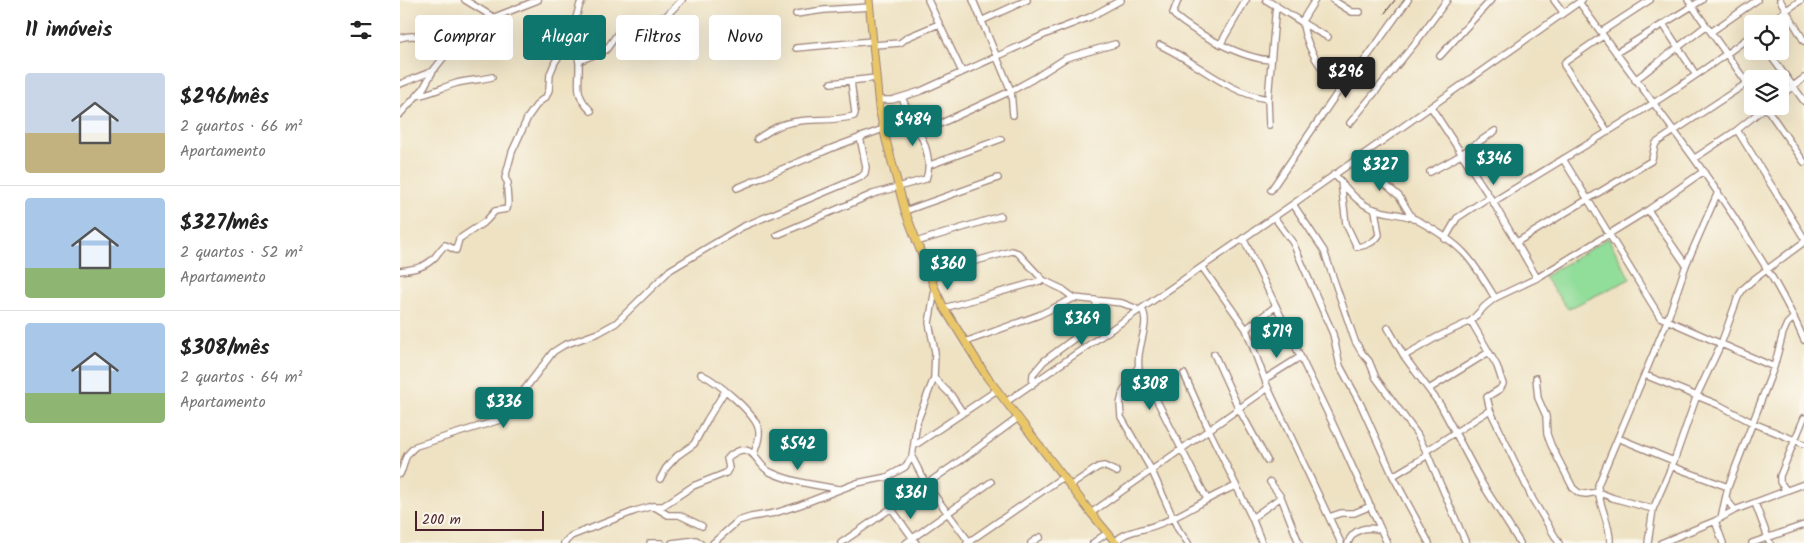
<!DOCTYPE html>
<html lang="pt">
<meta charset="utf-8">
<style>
:root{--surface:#fff;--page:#f6f6f6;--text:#222;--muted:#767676;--line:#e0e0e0;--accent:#0f766e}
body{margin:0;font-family:Kalam,sans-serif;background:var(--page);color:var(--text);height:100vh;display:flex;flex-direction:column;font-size:19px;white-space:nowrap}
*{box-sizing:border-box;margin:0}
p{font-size:16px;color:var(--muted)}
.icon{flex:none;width:28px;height:28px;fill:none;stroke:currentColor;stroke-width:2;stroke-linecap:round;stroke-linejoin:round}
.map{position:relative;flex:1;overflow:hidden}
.side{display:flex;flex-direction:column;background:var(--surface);width:400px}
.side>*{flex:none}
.banner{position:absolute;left:15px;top:15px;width:475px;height:45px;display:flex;gap:10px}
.fabs{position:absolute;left:1344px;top:15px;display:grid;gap:10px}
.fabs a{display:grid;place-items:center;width:45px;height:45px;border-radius:5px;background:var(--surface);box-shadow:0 5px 20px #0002;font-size:25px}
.scale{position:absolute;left:15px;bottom:12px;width:129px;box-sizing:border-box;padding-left:5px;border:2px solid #4a1f2b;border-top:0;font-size:14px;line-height:18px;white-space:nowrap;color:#4a1f2b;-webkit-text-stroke:4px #fbf7ec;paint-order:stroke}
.price{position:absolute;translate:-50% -42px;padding:0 11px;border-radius:5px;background:var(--accent);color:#fff;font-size:16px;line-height:32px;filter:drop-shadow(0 1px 2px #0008)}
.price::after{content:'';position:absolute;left:50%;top:30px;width:15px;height:11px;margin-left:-8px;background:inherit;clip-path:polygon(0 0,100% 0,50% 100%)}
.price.current{background:#222;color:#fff}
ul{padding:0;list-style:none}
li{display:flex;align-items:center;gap:15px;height:125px;padding:0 25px}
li+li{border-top:1px solid var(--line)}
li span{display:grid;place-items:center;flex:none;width:140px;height:100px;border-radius:5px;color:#555}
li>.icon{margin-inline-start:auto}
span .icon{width:60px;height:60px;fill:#fffc;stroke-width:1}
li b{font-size:21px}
h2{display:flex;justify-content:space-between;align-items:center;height:60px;padding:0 25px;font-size:21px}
.pill{padding:0 18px;border-radius:5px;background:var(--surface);box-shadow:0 5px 20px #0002;font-size:18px;line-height:45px}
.pill.current{background:var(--accent);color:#fff}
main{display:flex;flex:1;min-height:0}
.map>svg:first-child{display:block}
</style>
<main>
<section class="side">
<h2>11 imóveis<svg class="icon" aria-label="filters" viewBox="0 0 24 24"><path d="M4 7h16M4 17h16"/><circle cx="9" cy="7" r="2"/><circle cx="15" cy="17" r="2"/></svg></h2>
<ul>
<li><span style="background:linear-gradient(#c9d6e8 60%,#c2b280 0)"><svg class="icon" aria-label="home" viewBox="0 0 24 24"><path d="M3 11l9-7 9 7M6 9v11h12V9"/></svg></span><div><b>$296/mês</b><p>2 quartos · 66 m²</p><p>Apartamento</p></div></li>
<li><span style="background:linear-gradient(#a9c7e8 70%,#8fb573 0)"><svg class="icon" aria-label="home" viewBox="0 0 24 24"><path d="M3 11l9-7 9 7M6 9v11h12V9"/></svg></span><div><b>$327/mês</b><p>2 quartos · 52 m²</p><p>Apartamento</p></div></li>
<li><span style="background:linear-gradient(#a9c7e8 70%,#8fb573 0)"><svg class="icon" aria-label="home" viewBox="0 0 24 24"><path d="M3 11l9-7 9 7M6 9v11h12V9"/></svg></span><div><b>$308/mês</b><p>2 quartos · 64 m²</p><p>Apartamento</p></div></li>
</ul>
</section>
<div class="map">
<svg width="1404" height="543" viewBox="0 0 1404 543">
<rect width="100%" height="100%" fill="#fbf7ec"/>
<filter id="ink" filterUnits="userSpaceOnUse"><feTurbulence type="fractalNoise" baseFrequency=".02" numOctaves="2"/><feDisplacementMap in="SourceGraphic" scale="10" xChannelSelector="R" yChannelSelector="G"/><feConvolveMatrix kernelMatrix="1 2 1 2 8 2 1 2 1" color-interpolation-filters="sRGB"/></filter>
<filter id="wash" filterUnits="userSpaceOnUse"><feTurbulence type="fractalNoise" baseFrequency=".0096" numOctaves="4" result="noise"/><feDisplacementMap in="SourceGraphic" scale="20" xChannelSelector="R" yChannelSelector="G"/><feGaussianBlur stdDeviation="1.12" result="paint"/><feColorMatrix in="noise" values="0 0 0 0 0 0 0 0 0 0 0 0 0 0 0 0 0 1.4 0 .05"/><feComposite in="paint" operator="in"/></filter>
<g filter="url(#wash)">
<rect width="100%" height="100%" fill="#eee2c3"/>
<path fill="#91dd9a" stroke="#6e7e62" d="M1208 238 1230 279 1168 309 1144 277Z"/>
</g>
<g filter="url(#ink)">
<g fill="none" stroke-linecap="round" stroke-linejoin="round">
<g stroke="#9c8077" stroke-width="8">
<path id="minor" d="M65 0 93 17
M528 0 562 72
M573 0 611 91 613 115
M778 0 773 13 775 16C796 34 844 59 871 60
M866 0C887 12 907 27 928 37
M915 0 902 21C905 39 912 55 923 70
M933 0 952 12H960
M1154 0 1163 12
M1288 0 1352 90
M1380 0 1404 41
M1179 2C1234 79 1294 153 1345 234 1367 268 1388 302 1404 340
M396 14 424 10 470 7
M581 21 627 0
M1263 24 1296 75
M1367 24 1401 0
M1201 32 1250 0
M1311 32 1357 0
M173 36C174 45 178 54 179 63 180 85 173 93 191 111
M1203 36 1165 62 1164 65 1208 132
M0 38C20 32 32 41 48 51
M821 43 846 0
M474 45 500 43 508 37 539 24
M760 45C797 62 827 93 868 99
M396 48 473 41
M1367 51 1404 101
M1216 53 1302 0
M1040 56 1091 0
M179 61 206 50 218 33 226 27 266 16 282 0
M1235 80 1306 26
M431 83 476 78
M0 84 33 71
M16 96C30 94 43 87 57 83 69 80 81 80 92 77
M1380 96 1404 78
M478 100H492L521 91 646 34 690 17 721 0
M1365 106 1404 162
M1031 107 1093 202 1137 278
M0 114 23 89 33 71 57 40 77 24 138 0
M950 123 1016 42 1047 0
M869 125 868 99 876 5
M1337 130 1404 238
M520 133 611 91 633 79 666 58 715 44
M357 139C363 135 370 130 377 127 400 116 429 123 454 116L455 113 451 81
M960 156 979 179 999 196 1013 219
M1295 158 1337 130 1367 106
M1163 159 1260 317 1374 367
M530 165 601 139
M1030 172 1054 159 1095 131
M934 174C946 187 957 204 974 209 987 214 1001 213 1015 219 1030 227 1053 241 1065 254 1077 267 1086 283 1095 298
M941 182 946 224 957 247C965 246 975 242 979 235L975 210
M337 188 432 148 483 129
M871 190 946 80 965 60 1008 0
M1093 202C1180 148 1270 97 1352 35
M893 204 924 251 955 341 962 353 969 361 976 378 1017 434 1026 451 1066 543
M1248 210 1286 265
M505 211 598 178
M874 217 893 243 933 334 940 366 961 405 993 476 1029 543
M377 235 473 194 526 179C536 152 513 122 502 98
M843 238 932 422 987 543
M1045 239 1057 218 1089 197
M516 242 601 216
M1117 242 1251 161C1254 155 1253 149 1256 143L1347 83
M802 267 846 329 868 388 941 543
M0 271C13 269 25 268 35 257 38 253 41 249 45 245L56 250 59 239 86 221 95 211 107 209C110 200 105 191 108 183L105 178 112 152 128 117 138 103 146 97 149 90 150 74 155 62 169 42 180 4 183 0
M531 279 572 262 612 251 618 253 643 280 662 289 674 298 722 303 735 308 738 311
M544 308 643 280
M742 309C753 328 729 354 743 381 745 385 750 389 753 393L807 499
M1071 321 1097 366 1103 384 1100 389 1087 397 1090 410 1133 500 1159 543
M988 328 1004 356 1041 406 1083 485 1120 543
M846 329 876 306
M565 342 639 315 674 298
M814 354 839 409 867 460
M1004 356 1037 337 1071 321 1085 306 1095 298 1137 278 1160 264 1248 210 1304 171
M738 367 723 392 720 404 721 417 752 471 778 529 788 543
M301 374C316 381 357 414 359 431 360 439 356 446 354 454
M784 374 809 430 852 518 862 543
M1245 375 1319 405 1353 423 1404 444
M534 378 551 395 563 413
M1136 378 1138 398 1146 416 1147 434 1151 445 1173 488 1179 493 1186 494 1198 492 1213 498 1253 509
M865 379 900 357
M632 385 633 374 644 361 683 332 696 319 698 311 695 300
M1029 389 1089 352
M606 402 893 204 1182 0
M1218 438 1274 461
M514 446 597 390
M1026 451 1090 410
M512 457 526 484 570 543
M1271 466 1328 487
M0 474C8 459 0 460 16 446L103 419 108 414 112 406 153 352 164 345 198 333 216 323 270 270 342 227 461 177 465 173 466 167 460 137
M993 476 1028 455
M260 479 266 468 277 456 294 444 307 420 325 391
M870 482 881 497 899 543
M670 486 698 467 704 466 717 472
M1386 490 1380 482V476L1404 418
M1326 499 1335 510
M1355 503 1370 543
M253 506 268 515H279L302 526
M491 508 516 543
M691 513 868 388
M929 517 941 513H954L971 506
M852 518 881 497
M1321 518 1328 487 1374 367 1383 333 1387 324 1394 317
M1315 521 1323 543
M715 542C724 533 731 532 743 529 777 521 804 498 836 486
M164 543 171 536 235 511 253 506H263L293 486 326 473 329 468 327 458C331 455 338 449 344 450 355 450 359 467 370 472 391 482 415 485 439 489
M250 543H261
M272 543 296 540 300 543
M313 543 338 521 351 517 375 513 400 505 457 483 487 477 505 467 512 457 517 422 534 378 535 352 529 323 535 289
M441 543 564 458 618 418
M506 543 591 482
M567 543 663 477
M631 543 640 537
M693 543 707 533
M948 543C953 528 968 526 981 530
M1210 543C1211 523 1197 503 1198 485L1267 321 1286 265 1318 192
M1248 543 1253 509 1274 461 1297 395 1321 344 1338 297 1343 289 1353 280 1404 242
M1261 543 1315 521 1335 510 1404 484
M1352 543 1404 525"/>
</g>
<g stroke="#9c8077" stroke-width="9">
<path id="major" d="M469 0 479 108 486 140 505 211 535 289 544 308 587 377 691 513 716 543"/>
</g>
<use href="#minor" stroke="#fff" stroke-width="5.5"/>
<use href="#major" stroke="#e9c769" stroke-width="7"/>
<path stroke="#4a1f2b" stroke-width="1" d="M985 13 995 0"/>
</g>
</g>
</svg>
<div class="fabs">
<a><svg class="icon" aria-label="locate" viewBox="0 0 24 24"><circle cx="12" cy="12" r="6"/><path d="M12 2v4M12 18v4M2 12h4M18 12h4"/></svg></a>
<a><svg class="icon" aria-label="layers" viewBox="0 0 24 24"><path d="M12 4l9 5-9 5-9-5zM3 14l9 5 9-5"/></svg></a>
</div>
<div class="scale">200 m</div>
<b class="price current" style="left:946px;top:99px">$296</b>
<b class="price" style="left:513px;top:147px">$484</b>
<b class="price" style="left:1094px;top:186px">$346</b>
<b class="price" style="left:980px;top:192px">$327</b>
<b class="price" style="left:548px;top:291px">$360</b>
<b class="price" style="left:682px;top:346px">$369</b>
<b class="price" style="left:877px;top:359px">$719</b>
<b class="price" style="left:750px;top:411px">$308</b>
<b class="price" style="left:104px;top:429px">$336</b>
<b class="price" style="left:398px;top:471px">$542</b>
<b class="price" style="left:511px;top:520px">$361</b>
<div class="banner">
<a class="pill">Comprar</a>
<a class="pill current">Alugar</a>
<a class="pill">Filtros</a>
<a class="pill">Novo</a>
</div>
</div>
</main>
